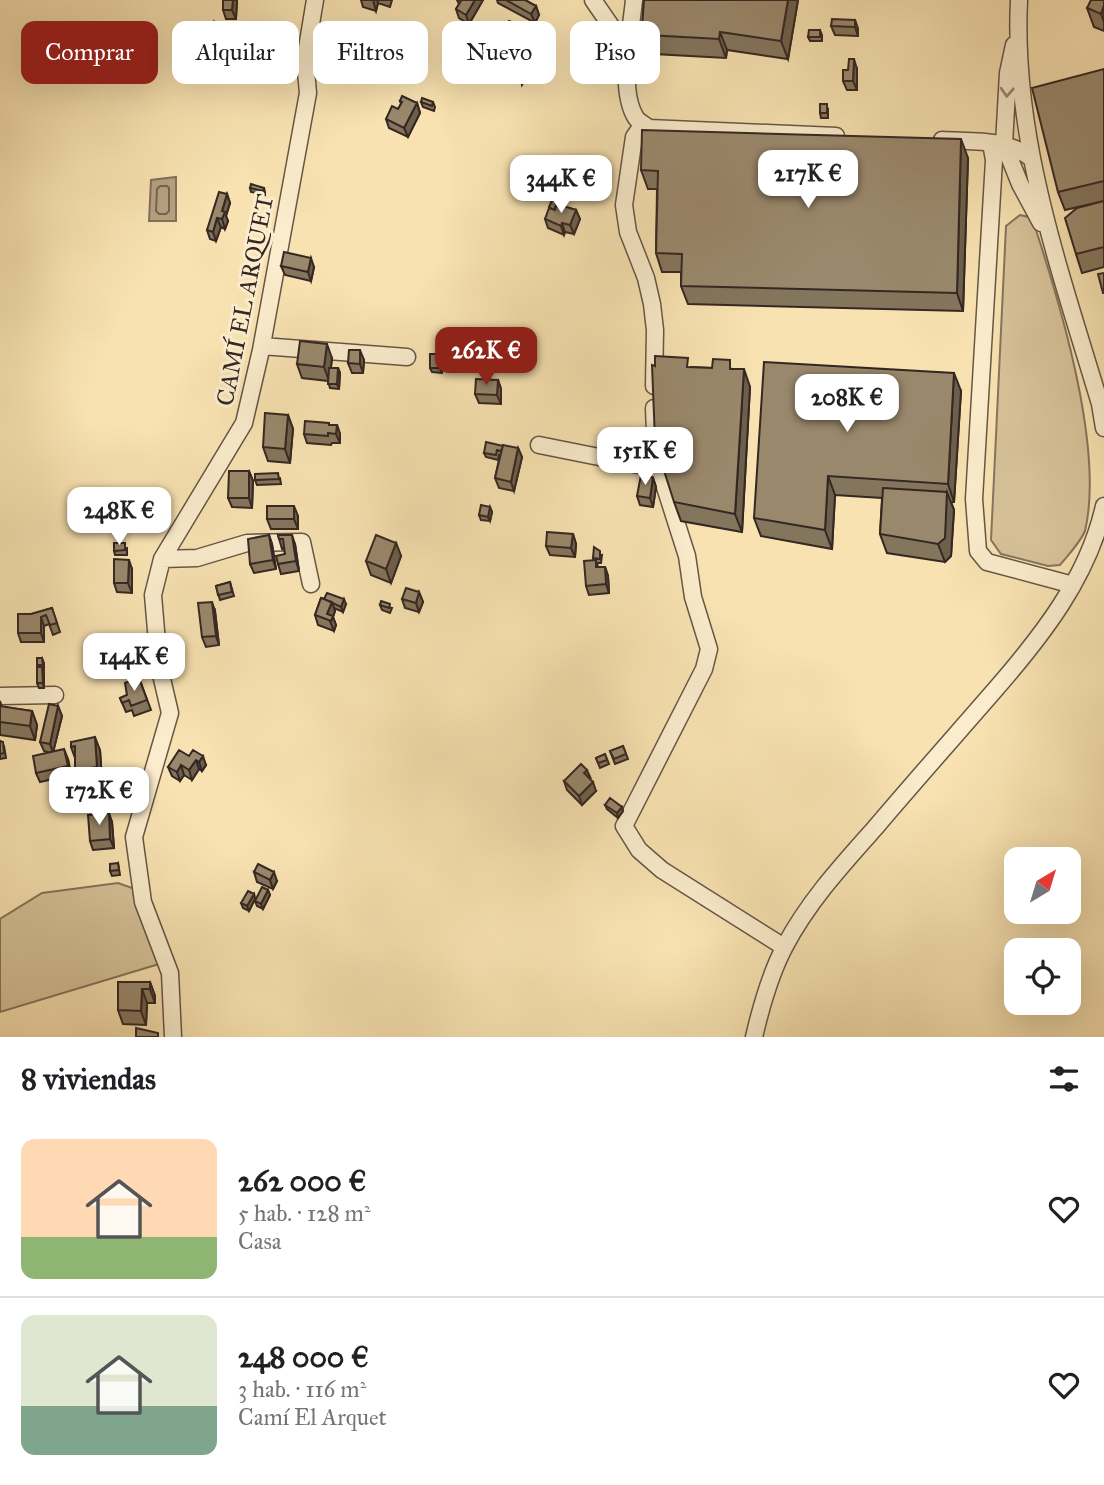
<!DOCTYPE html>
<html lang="es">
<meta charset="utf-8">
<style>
:root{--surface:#fff;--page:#f2f2f2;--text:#202124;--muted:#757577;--line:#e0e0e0;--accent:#8f2418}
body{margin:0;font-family:"IM FELL Great Primer",serif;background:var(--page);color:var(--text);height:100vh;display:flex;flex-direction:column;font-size:26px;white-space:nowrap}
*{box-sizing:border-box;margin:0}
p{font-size:23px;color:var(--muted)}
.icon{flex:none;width:38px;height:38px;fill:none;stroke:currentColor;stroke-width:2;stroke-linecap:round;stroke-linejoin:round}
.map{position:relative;height:1037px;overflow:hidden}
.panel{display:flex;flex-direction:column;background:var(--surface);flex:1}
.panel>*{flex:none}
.banner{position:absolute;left:21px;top:21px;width:700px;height:63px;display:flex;gap:14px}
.needle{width:46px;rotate:38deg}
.controls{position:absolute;left:1004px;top:847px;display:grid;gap:14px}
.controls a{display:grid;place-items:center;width:77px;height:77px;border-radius:14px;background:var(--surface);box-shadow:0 7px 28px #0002;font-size:35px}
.price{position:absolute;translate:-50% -60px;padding:0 16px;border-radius:14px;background:#fff;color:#222;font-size:23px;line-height:46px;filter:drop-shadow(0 2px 4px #0008)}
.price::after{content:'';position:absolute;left:50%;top:42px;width:21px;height:16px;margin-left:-10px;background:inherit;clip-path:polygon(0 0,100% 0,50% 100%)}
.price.selected{background:var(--accent);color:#fff}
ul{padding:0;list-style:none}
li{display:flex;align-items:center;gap:21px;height:175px;padding:0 21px}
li+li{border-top:2px solid var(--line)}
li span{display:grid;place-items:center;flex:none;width:196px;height:140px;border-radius:14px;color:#555}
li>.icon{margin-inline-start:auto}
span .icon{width:84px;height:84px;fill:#fffc;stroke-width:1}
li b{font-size:30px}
h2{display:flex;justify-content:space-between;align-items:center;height:84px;padding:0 21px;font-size:30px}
.pill{padding:0 24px;border-radius:14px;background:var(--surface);box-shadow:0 7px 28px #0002;font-size:24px;line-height:63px}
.pill.selected{background:var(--accent);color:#fff}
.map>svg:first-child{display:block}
</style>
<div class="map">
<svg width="1104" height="1037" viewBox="0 0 1104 1037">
<rect width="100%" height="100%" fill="#f8e2b1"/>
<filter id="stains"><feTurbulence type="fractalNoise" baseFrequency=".00286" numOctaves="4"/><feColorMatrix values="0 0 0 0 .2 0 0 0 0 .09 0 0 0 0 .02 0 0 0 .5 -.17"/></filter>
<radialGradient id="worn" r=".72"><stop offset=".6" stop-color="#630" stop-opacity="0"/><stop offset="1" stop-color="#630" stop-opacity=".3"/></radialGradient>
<path fill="#d7c299" stroke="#86745e" stroke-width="2" d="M1020 215 1029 217 1036 230C1062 310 1104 451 1085 531 1080 543 1068 555 1060 565L1048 566 1001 554 991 540 1006 226Z
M118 883 135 889 159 964 0 1012V919L42 893Z"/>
<path fill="#b6a280" stroke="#82715a" stroke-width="2" d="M176 177V221H149L151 180Z"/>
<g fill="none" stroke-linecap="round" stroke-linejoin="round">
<path stroke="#766451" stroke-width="2" d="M160 186H167L169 188V211L166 214H159L156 211 157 189Z"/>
<g stroke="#665646" stroke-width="19">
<path id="minor" d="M593 0 629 52
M634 0C631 32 618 90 636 118 639 122 645 125 649 128L836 136
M1019 0C1012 139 1061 273 1100 404L1104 428
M1014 45 1008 73 1004 144 1020 184 1041 223
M643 124 634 137 624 205 628 232 646 278 652 304 655 330 654 386
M942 140C972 142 1006 138 1031 158
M991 143 994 160 974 499 978 551 987 562 1073 585
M262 346 407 357
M654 408 656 459 687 556 693 597 709 649 704 669 624 826 639 850 662 870 784 947
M539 445 659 469
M162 559 197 558 247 543 302 542 311 584
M0 696 55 695
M173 1037 170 973 143 902 134 837 170 713 159 666 153 595 162 559 244 423 261 350 308 93 305 60 315 0
M754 1037C761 1007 770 974 785 946 808 902 842 865 875 828 914 782 954 737 994 691 1041 637 1088 578 1104 506"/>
</g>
<use href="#minor" stroke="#faeccc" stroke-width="16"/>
</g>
<path fill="#84755d" stroke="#352722" stroke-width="2" d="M237 0 236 19H226L223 10Z
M361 0H392L390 7 378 3 376 11 363 7Z
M457 0H483L469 24 459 18 456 9 459 4Z
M497 0H525L536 6 539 15 535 23 498 3Z
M644 0H798L788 59 727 50 726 58 654 54 652 46H649L642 28Z
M1104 0V31L1094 27 1087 8Z
M855 20 858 29V36L835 35 831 26Z
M214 22 217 29 232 39 231 60 209 58 206 48Z
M820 30 822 35V41H810L808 37Z
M502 35 540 42 536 51 532 49 529 55 506 44Z
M375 39 377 43 373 57 365 55 364 51Z
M857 69V90H847L843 81Z
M1104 69V201L1065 210 1058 192Z
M400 101 417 103 420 113 408 137 389 128 386 119 398 109 401 104Z
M421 102H433L435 107 434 111 423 107Z
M828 109V118H821L820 113Z
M968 158 963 311 688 304 681 286V272H662L656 253 657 189H648L641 170Z
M250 188H264L265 192V195L251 192Z
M227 194 230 203 226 216 228 221 225 229 221 227 216 241 210 239 207 230Z
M558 201 559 205 576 210 580 219 574 234 565 232 564 235 548 228 545 219Z
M1104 201V267L1082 273 1076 254Z
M281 266 314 267 311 281 285 275Z
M441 354 443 359 442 373 432 372 430 368Z
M332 358 331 368H338L340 373 339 389 330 388 328 381 302 378 297 364Z
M364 360 363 373H352L348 363Z
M691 367 734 369 750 387 742 532 681 521 674 502Z
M498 380 501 389V404L479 403 475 394Z
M961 391 954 502H951L954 510 951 556 945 562 887 553 880 534 882 498 835 495 832 549 761 536 754 518Z
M288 415 293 429 290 463 268 461 263 447Z
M330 425H337L340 434V443H332L331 445 307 443 304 434Z
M518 448 522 457 514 491 499 488 495 478 500 455H499L498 460 486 457 484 453Z
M249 471 253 481 252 508 232 507 228 498Z
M280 478 281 484 257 485 255 480Z
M653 478 656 487 653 507 640 505 637 496Z
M490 507 492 512 490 521 481 520 479 515Z
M147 508 148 530 123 531 119 521Z
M298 516V529H271L267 519Z
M573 534 576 544 575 557 550 555 546 546Z
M269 535 272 544 276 569 254 573 250 564Z
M278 535 295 544 299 571 281 574 278 564 285 554 284 548 282 549Z
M396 543 401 556 391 583 371 575 366 561Z
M127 548V555H115L114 551Z
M602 555 601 563H597L598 567H605L608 576 609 593 589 595 586 586 594 561 593 558Z
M132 569V593L117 592 114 583Z
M230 582 234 596 220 600 216 586Z
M419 592 423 602 419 612 405 608 402 599Z
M321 598 346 604 343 612 334 608 335 611 333 617 336 625 334 631 318 625 315 615Z
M380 605 392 608 390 613 382 610Z
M52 608 60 632 53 635 49 624 44 626V642H21L18 633 31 614Z
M215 611 219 645 206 647 202 637Z
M135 639 139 648 142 665 129 668 125 659Z
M42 658 44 663V670H43L44 688H39L37 683V665Z
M139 678 151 710 134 716 132 710 126 712 120 698 127 695Z
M0 701 2 707 32 711 37 725 35 740 0 735Z
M58 706 62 716 53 752 68 759 71 775 40 782 36 773 50 753 44 751 40 742Z
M0 741 4 746 6 758 0 759Z
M71 742 100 750 102 780 80 785 75 771V758L71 747Z
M623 746 628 759 615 764 610 751Z
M605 754 609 764 600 768 596 758Z
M189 756 206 765 202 771 199 769 192 780 184 775 180 781 172 776 168 767Z
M564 781 596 791 582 805 567 790Z
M121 784 122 795 112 796 110 791Z
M605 805 622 807 623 811 618 818 607 809Z
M112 822 114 848 93 850 90 841Z
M118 863 120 875 112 876 110 871Z
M254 872 277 881 273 889 257 882Z
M268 890 270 895 263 909 257 906 255 901Z
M254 894 255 899 249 911 243 908 241 903Z
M150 982 155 996V1003H147L146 1025 123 1024 118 1010Z"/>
<path fill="#6c5f4c" stroke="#352722" stroke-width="2" d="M233 0H237L236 19 232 10Z
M373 0H377L378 3 376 11Z
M475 0H483L469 24 466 15Z
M788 0H798L788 59 781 41Z
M1104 5V22L1101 14Z
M536 6 539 15 535 23 531 14Z
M855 20 858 29V36L855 27Z
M228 29 232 39 231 60 227 51Z
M720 32 727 50 726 58 719 39Z
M536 33 540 42 536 51 532 42Z
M375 39 377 43 373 57 372 52Z
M529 40 532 49 529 55 526 46Z
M854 59 857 69V90L853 81Z
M528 66 530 71 522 85 521 80Z
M417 103 420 113 408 137 404 128Z
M961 139 968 158 963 311 957 293Z
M227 194 230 203 226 216 228 221 225 229 222 219V211Z
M576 210 580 219 574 234 570 225Z
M217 218 221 227 216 241 213 232Z
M562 223 565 232 564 235 561 226Z
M311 258 314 267 311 281 308 272Z
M327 344 332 358 329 381 324 367Z
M360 350 364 360 363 373 360 364Z
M441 354 443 359 442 373 440 368Z
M338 368 340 373 339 389 337 384Z
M744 369 750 387 742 532 735 514Z
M954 373 961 391 954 502 948 484Z
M498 380 501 389V404L497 395Z
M288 415 293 429 290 463 285 449Z
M337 425 340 434V443L336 434Z
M518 448 522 457 514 491 511 482Z
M249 471 253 481 252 508 249 498Z
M828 476 835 495 832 549 825 530Z
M653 478 656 487 653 507 650 498Z
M947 492 954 510 951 556 945 562 938 544Z
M144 499 147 508 148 530 144 521Z
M294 506 298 516V529L294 519Z
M490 507 492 512 490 521 488 517Z
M573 534 576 544 575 557 571 548Z
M269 535 272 544 276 569 273 560Z
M292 535 295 544 299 571 296 561Z
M396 543 401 556 391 583 386 569Z
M129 560 132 569V593L128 583Z
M605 567 608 576 609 593 606 584Z
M419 592 423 602 419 612 416 603Z
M344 599 346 604 343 612 341 607Z
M212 602 215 611 219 645 216 636Z
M332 602 335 611 333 617 336 625 334 631 327 614Z
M41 617 44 626V642L41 633Z
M135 639 139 648 142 665 139 656Z
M42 667 44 672V688L43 683Z
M58 706 62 716 53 753 50 744Z
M32 711 37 725 35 740 30 726Z
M95 737 100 750 102 780 97 767Z
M64 749 68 759 71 775 68 766Z
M203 756 206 765 202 771 199 762Z
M196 760 199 769 192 780 189 770Z
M181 765 184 775 180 781 177 772Z
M587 770 591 779 584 773Z
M593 782 596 791 582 805 579 796Z
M622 807 623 811 618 818 617 813Z
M109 813 112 822 114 848 110 839Z
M274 872 277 881 273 889 270 880Z
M268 890 270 895 263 909 261 904Z
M254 894 255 899 249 911 247 906Z
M150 982 155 996V1003L150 989Z
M142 989 147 1003 146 1025 141 1011Z"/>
<path fill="#9a886c" stroke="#352722" stroke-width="2" d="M223 0H233L232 10H223Z
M460 0H475L466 15 456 9 461 1Z
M506 0H525L536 6 531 14Z
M644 0H788L781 41 720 32 719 39 647 35 648 28H642Z
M1091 0H1104V5L1101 14 1087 8Z
M832 19 855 20V27L831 26Z
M509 21 536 33 532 42 529 40 526 46 502 35Z
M207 22H214V29H228L227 51 206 48Z
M809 30H820V37H808Z
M366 37 375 39 372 52 364 51Z
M849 59H854L853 81H843V70H848Z
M522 62 528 66 521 80 517 79 521 68 519 66Z
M1104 69V181L1058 192 1032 88Z
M402 96 417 103 404 128 386 119 392 106 398 109 402 102 400 101Z
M422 98 433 102 432 106 421 102Z
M820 104H827V113H820Z
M642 130 961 139 957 293 681 286 682 254 656 253 658 171 641 170Z
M251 184 264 188 263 191 250 188Z
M219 192 227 194 222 211 225 212 222 219 217 218 213 232 207 230Z
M553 198 558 201 554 210 549 207Z
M1104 201V247L1076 254 1065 218 1077 208Z
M557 204 576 210 570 225 562 223 561 226 545 219 549 208 555 210Z
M284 252 311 258 308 272 281 266Z
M1104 273V293H1103L1098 274Z
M300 341 327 344 324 367 297 364Z
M349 350H360V364L348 363Z
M430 354H441L440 368H430Z
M655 356 688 358 687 367 712 368 713 359 730 360V369H744L735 514 674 502 659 455 655 440 652 365 655 366Z
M764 362 954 373 948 484 828 476 825 530 754 518Z
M329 368H338L337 384H328Z
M476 379 498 380 497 395 475 394Z
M265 413 288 415 285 449 263 447Z
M305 421 329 423V425H337L336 434 328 433V436L304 434Z
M486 442 503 446 501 451 497 450 496 455 484 453Z
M503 445 518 448 511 482 495 478Z
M229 471H249V498H228Z
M278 473 279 479 255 480V474Z
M641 475 653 478 650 498 637 496Z
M883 488 947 492 945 538 938 544 880 534Z
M144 499V521H119V500Z
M481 505 490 507 488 517 479 515Z
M267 506H294V519H267Z
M547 532 573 534 571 548 546 546Z
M269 535 273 560 250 564 248 539Z
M278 535H292L296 561 278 564 276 556 285 554 283 539H279Z
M376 535 396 543 386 569 366 561Z
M114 543H125V550L114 551Z
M594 547 600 551V559L593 558Z
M114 559 129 560 128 583H114Z
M596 560V567H605L606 584 586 586 584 561Z
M230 582 232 592 218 595 216 586Z
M406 588 419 592 416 603 402 599Z
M327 593 344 599 341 607 324 599Z
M321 598 332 602 327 614 333 616 331 621 315 615Z
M381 601 390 604 389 608 380 605Z
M212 602 216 636 202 637 198 603Z
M52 608 57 623 50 625 46 615 41 617V633H18V614H31Z
M135 639 139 656 125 659 122 642Z
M37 658H42L43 665H37Z
M37 667H42L43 683H37Z
M139 678 147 700 131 706 129 700 122 703 120 698 127 695 125 683Z
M49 704 58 706 50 744 40 742Z
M0 706 32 711 30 726 0 722Z
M95 737 97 767 75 771V746L71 747V742Z
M0 741 3 742 4 753 0 754Z
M623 746 626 754 614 759 610 751Z
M64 749 68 766 36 773 33 756Z
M179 750 189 756 193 750 203 756 199 762 196 760 189 770 181 765 177 772 168 767Z
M605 754 607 760 598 763 596 758Z
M581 764 587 770 584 773 593 782 579 796 564 781Z
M119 779 120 791H110L109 780Z
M610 798 622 807 617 813 605 805Z
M109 813 110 839 90 841 88 815Z
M118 863 119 870 110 871V864Z
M258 864 274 872 270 880 254 872Z
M262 887 268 890 261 904 255 901Z
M248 891 254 894 247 906 241 903Z
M118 982H150V989H142L141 1011 118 1010Z
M136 1028 158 1033V1037H136Z"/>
<defs><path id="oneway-chevron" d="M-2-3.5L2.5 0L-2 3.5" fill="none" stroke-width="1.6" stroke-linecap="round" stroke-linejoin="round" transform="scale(1.75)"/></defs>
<use stroke="#988a77" href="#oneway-chevron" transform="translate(1007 92) rotate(93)"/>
<g text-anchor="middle" stroke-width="6" stroke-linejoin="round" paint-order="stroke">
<g font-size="24" fill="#352722" stroke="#faeccc">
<text transform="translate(245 300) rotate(-79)" y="8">CAMÍ EL ARQUET</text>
</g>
</g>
<rect width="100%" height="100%" filter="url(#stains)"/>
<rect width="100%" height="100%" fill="url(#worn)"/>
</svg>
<div class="controls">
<a><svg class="needle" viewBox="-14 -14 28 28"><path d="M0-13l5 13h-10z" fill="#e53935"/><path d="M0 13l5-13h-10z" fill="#757577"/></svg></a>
<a><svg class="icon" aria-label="locate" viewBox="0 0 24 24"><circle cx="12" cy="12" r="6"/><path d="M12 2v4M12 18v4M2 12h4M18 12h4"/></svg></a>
</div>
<b class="price" style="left:808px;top:210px">217K €</b>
<b class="price" style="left:561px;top:215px">344K €</b>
<b class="price selected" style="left:486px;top:387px">262K €</b>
<b class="price" style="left:847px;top:434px">208K €</b>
<b class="price" style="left:645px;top:487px">151K €</b>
<b class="price" style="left:119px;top:547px">248K €</b>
<b class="price" style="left:134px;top:693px">144K €</b>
<b class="price" style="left:99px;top:827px">172K €</b>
<div class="banner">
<a class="pill selected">Comprar</a>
<a class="pill">Alquilar</a>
<a class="pill">Filtros</a>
<a class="pill">Nuevo</a>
<a class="pill">Piso</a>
</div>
</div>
<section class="panel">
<h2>8 viviendas<svg class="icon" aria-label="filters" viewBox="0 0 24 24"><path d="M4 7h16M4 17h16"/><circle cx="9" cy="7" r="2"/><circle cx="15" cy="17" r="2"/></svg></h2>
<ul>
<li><span style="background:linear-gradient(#ffd9b3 70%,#8fb573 0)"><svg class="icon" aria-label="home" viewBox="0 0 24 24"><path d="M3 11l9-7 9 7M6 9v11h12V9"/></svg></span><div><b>262 000 €</b><p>5 hab. · 128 m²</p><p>Casa</p></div><svg class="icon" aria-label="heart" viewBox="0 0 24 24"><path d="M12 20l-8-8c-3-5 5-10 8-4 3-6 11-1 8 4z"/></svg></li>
<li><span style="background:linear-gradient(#dfe7d0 65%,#7fa58c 0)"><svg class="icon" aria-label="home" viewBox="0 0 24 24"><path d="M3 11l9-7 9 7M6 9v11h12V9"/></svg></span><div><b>248 000 €</b><p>3 hab. · 116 m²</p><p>Camí El Arquet</p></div><svg class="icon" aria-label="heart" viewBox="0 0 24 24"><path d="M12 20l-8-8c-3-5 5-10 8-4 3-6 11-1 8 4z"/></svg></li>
</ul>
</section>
